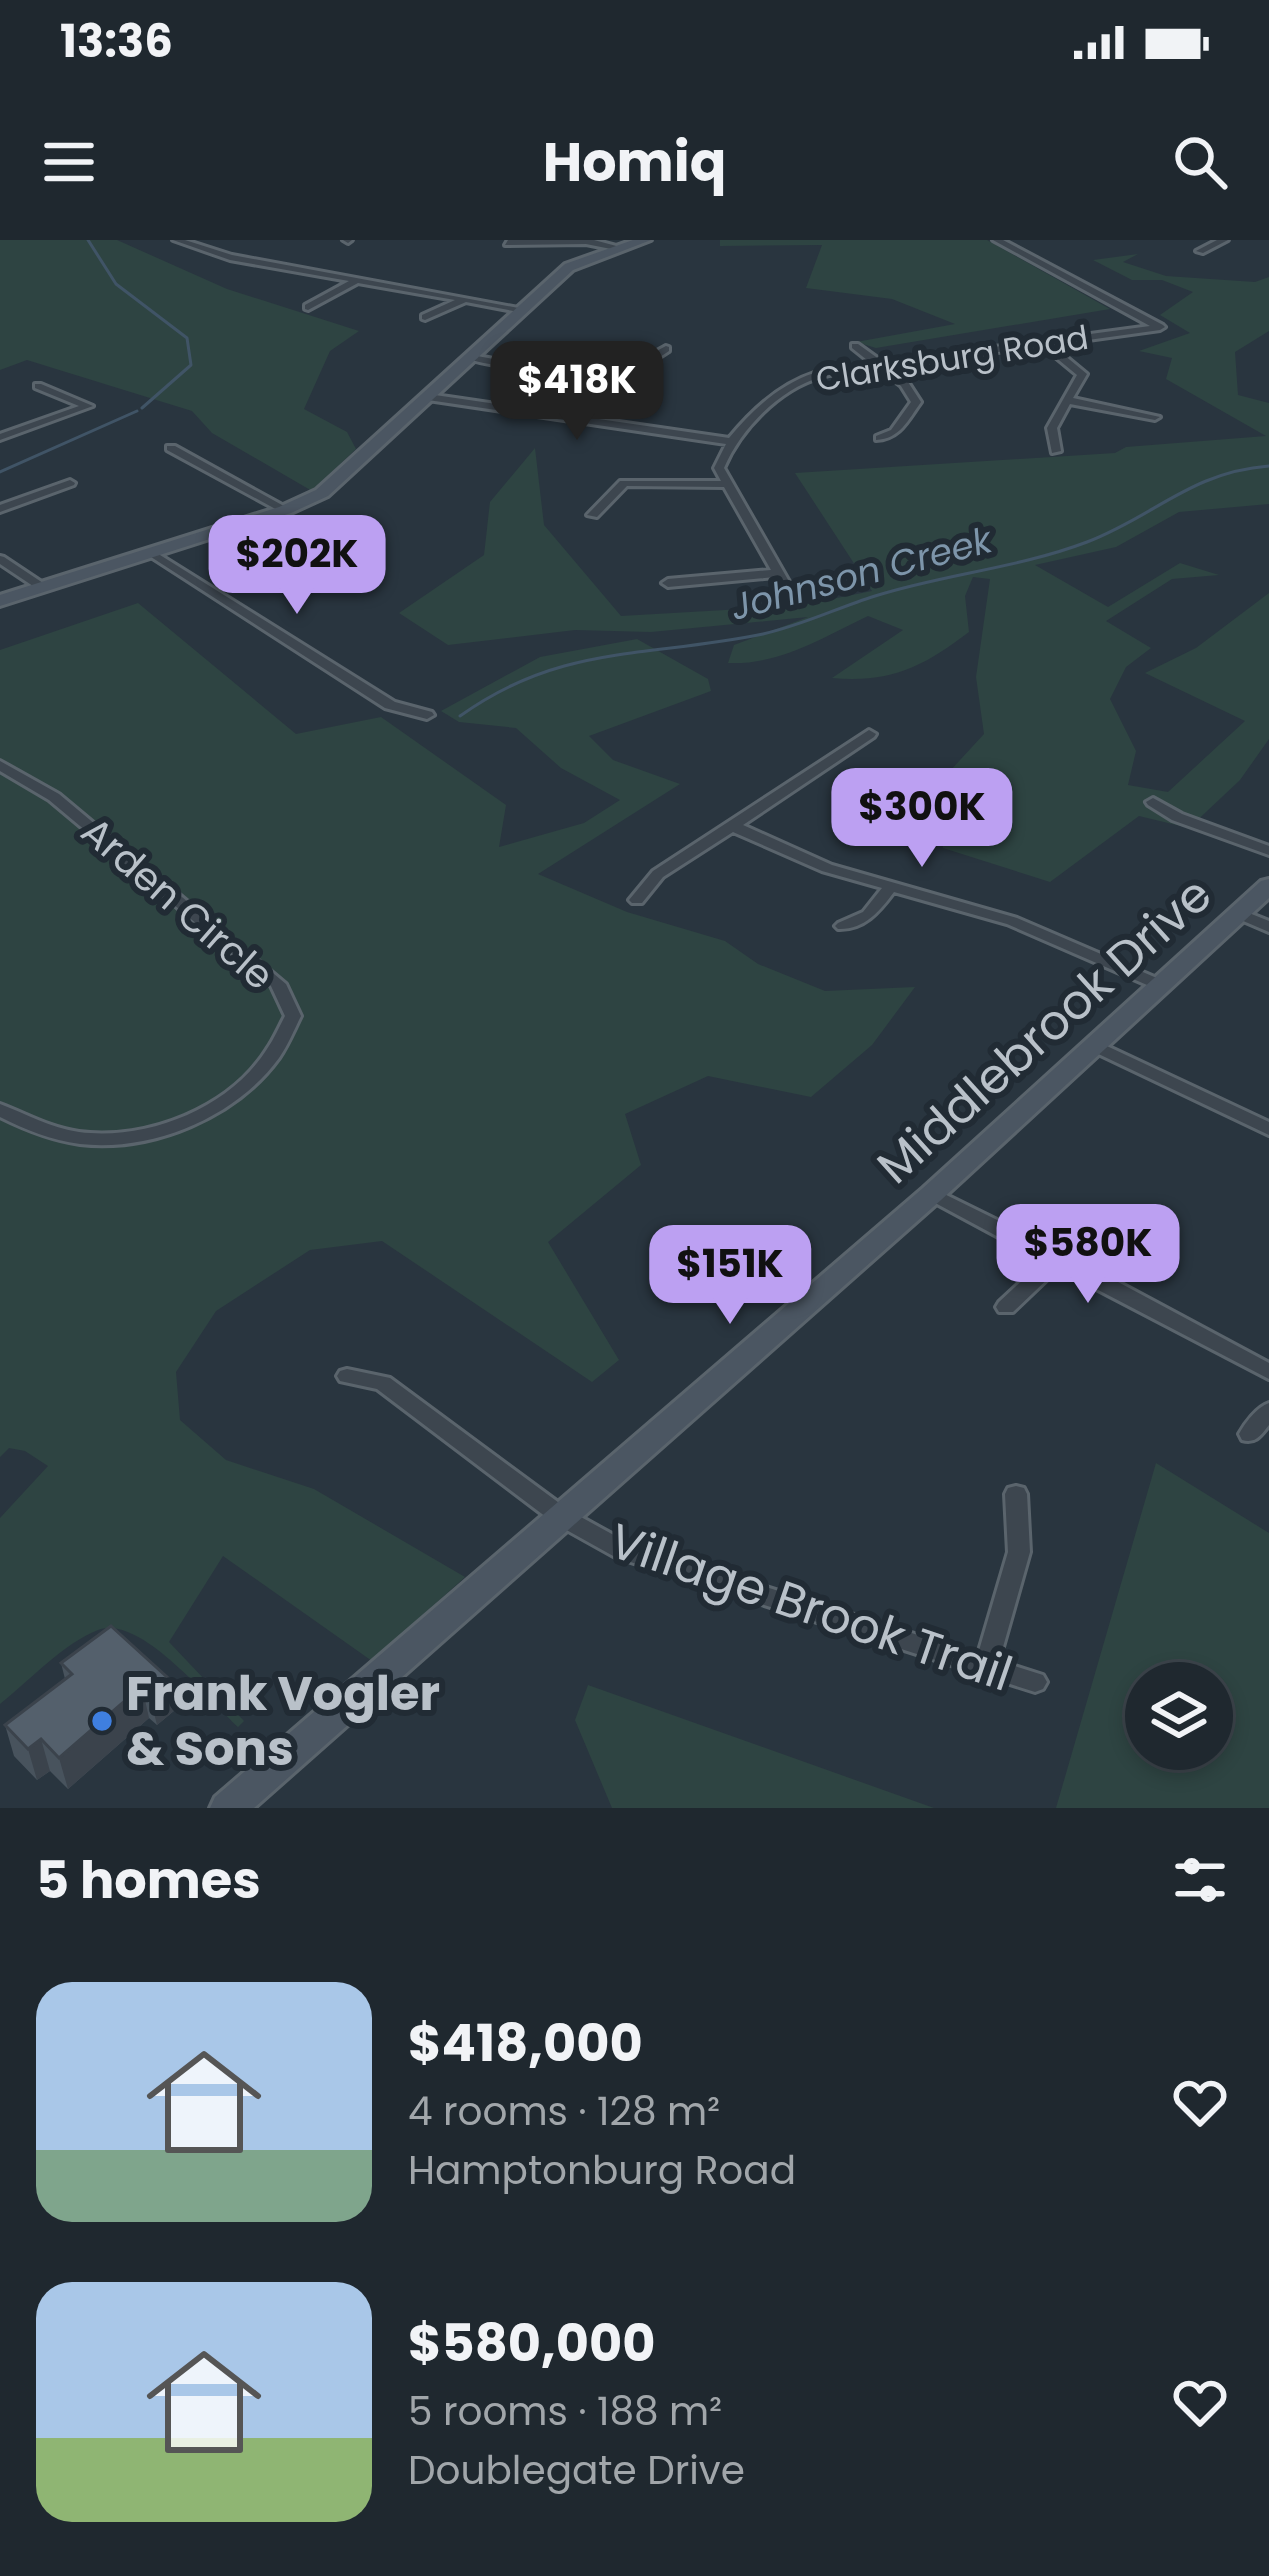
<!DOCTYPE html>
<meta charset="utf-8">
<style>
:root{--surface:#1f282f;--page:#273037;--text:#f1f3f6;--muted:#a1a6aa;--line:#3c444b;--accent:#bca0f2}
body{margin:0;font-family:Poppins,sans-serif;background:var(--page);color:var(--text);height:100vh;display:flex;flex-direction:column;font-size:45px;white-space:nowrap}
*{box-sizing:border-box;margin:0}
p{font-size:39px;color:var(--muted)}
.icon{flex:none;width:66px;height:66px;fill:none;stroke:currentColor;stroke-width:2;stroke-linecap:round;stroke-linejoin:round}
.map{position:relative;height:1568px;overflow:hidden}
.details{display:flex;flex-direction:column;background:var(--surface);flex:1}
.details>*{flex:none}
.buttons{position:absolute;left:1125px;top:1422px;display:grid;gap:24px}
.buttons a{display:grid;place-items:center;width:108px;height:108px;border-radius:50%;background:var(--surface);box-shadow:0 6px 18px #0003,0 0 0 3px var(--line);font-size:60px}
.price{position:absolute;translate:-50% -102px;padding:0 27px;border-radius:24px;background:var(--accent);color:#111;font-size:39px;line-height:78px;filter:drop-shadow(0 3px 6px #0008)}
.price::after{content:'';position:absolute;left:50%;top:72px;width:36px;height:27px;margin-left:-18px;background:inherit;clip-path:polygon(0 0,100% 0,50% 100%)}
.price.current{background:#222;color:#fff}
ul{padding:0;list-style:none}
li{display:flex;align-items:center;gap:36px;height:300px;padding:0 36px}
li span{display:grid;place-items:center;flex:none;width:336px;height:240px;border-radius:36px;color:#555}
li>.icon{margin-inline-start:auto}
span .icon{width:144px;height:144px;fill:#fffc;stroke-width:1}
li b{font-size:51px}
h2{display:flex;justify-content:space-between;align-items:center;height:144px;padding:0 36px;font-size:51px}
.status{display:flex;justify-content:space-between;align-items:center;height:84px;padding:0 60px;background:var(--surface);direction:ltr}
.status svg{height:33px;fill:currentColor}
header{display:flex;justify-content:space-between;align-items:center;height:156px;padding:0 36px;background:var(--surface);font-size:54px;font-weight:700}
.map>svg:first-child{display:block}
</style>
<div class="status"><b>13:36</b><svg viewBox="0 0 49 12"><path d="M0 12V9h3v3zM5 12V6h3v6zM10 12V3h3v9zM15 12V0h3v12zM26 1h20v11H26zM47 4h2v5h-2z"/></svg></div>
<header><svg class="icon" aria-label="menu" viewBox="0 0 24 24"><path d="M4 6h16M4 12h16M4 18h16"/></svg>Homiq<svg class="icon" aria-label="search" viewBox="0 0 24 24"><circle cx="10" cy="10" r="6"/><path d="M15 15l6 6"/></svg></header>
<div class="map">
<svg width="1269" height="1568" viewBox="0 0 1269 1568">
<rect width="100%" height="100%" fill="#29353f"/>
<path fill="#2e4442" fill-rule="evenodd" d="M0 0H117L227 49 359 91 330 111 304 169 347 192 356 209 312 251 212 193 192 171 27 120 0 130Z
M720 0H987L1110 69 876 108 856 102 955 84 892 59 806 48 822 5 720 6Z
M1138 14 1123 22 1166 36 1255 42 1269 37V91L1235 112 1238 155 1269 163V264L1179 272 1116 307 1035 325 1108 367 1180 323 1219 335 1172 339 1106 381 1151 408 1126 427 1110 459 1136 511 1128 545 1168 552 1245 481 1145 433 1196 408 1269 353V499L1240 540 1189 588 1139 576 1050 642 943 608 937 545 984 494 976 437 990 339 973 337 965 356 969 392C923 427 891 443 832 438L903 390 868 376C822 398 780 425 728 423L734 405 808 377 651 392 575 390 448 405 399 373 484 315 490 262 535 208 544 285 621 376 796 366 872 351 795 233 1115 213 1126 207 1266 196 1166 139 1172 118 1139 111 1190 93 1160 75 1193 52 1162 40H1132L1093 20Z
M138 363 296 494 381 477 506 565 499 607 584 583 620 560 561 528 516 488 459 482 441 471 540 417 637 399 708 439 711 451 589 496 613 520 680 544 538 634 627 672 725 701 758 724 825 751 915 747 872 805 811 857 708 836 625 874 641 925 548 1002 619 1120 592 1142 382 1001 310 1010 216 1071 176 1132 180 1180 226 1220 314 1249 465 1337 372 1421 223 1316 169 1402 244 1481 238 1487C208 1459 140 1374 98 1390 64 1403 29 1441 0 1464V1278L48 1226 25 1211 9 1208 0 1217V410Z
M1156 1223 1269 1293V1568H1056ZM1146 1443H1212V1509H1146Z
M588 1445 934 1568H612L575 1480Z"/>
<g fill="none" stroke-linecap="round" stroke-linejoin="round">
<path stroke="#405466" stroke-width="3" d="M88 0 116 44 187 98 191 125 142 168
M0 232 137 171
M460 476C562 403 648 418 763 394 803 385 837 368 875 356 944 334 1019 328 1087 302 1155 276 1191 232 1269 226"/>
<g stroke="#5a646c" stroke-width="6">
<path id="street" d="M173 0H185L232 15 529 70 524 73 466 62 425 80 422 79V75L455 60 358 43 308 70 305 69V65L349 41 230 20Z
M343 0H352L348 3Z
M508 0H594L620 7 616 10 586 4 505 5Z
M993 0H1003L1163 85 1165 87 1160 90 1052 105 1087 134 1073 158 1160 177 1155 180 1070 164 1057 188 1061 211 1052 213 1047 188 1077 135 1042 106 889 127 908 142 921 162C908 180 900 199 876 200V196L891 190 911 162 901 146 879 129C860 131 839 132 821 137 779 149 740 190 724 228L799 359 797 362H789L775 337 668 347 662 343 668 339 771 330 724 247 627 246 597 277 587 275 620 241H721L714 228 726 204 428 160 423 157 428 154 729 198C751 171 780 144 814 133 832 127 853 126 872 124L852 108V104H858L883 122 1150 86Z
M1217 0H1228L1203 13 1196 11Z
M666 106 669 107V111C619 146 571 139 513 128 498 125 481 124 467 118L472 115C520 123 575 140 624 127 640 123 652 113 666 106Z
M35 144H41L93 166 0 200V194L79 166 35 148Z
M167 206H175L291 270 281 272 167 210Z
M70 240 75 243 74 245 0 272V265Z
M152 310 395 462 432 472 434 475 427 479 385 468 148 315 146 313Z
M0 316 4 317 49 347 39 350 0 324Z
M869 490 876 494 874 497 743 585 832 625 1017 678 1166 742 1168 745 1166 748H1154L1007 684 894 652C879 672 864 690 838 689L835 686 838 683 863 672 882 648 822 631 733 592 663 637 642 663H632L629 660 653 631Z
M0 521 59 554 286 744 301 776C294 790 288 805 279 818 236 877 153 912 80 904 51 900 26 890 0 877V864C27 874 50 888 79 892 147 901 230 868 267 809 274 799 279 787 285 776L271 746 49 560 0 531Z
M1153 558 1182 574 1269 606V615L1172 580 1148 565 1146 562Z
M1239 669 1269 681V692L1234 677 1231 674Z
M1094 800 1269 882V895L1088 809 1086 805Z
M932 948 1064 1013 1269 1123V1139L1058 1029 1013 1072H999L996 1067 999 1062 1043 1021 926 958 923 954 926 950Z
M347 1129 390 1138 570 1271 630 1304 978 1414 1008 1312 1005 1254 1008 1248 1016 1246 1024 1248 1027 1254 1030 1312 999 1421 1043 1435 1047 1442 1043 1449 1035 1452 615 1317 554 1283 377 1149 340 1141 337 1136 340 1131Z
M1269 1163V1185C1261 1195 1256 1204 1242 1200L1239 1194C1245 1183 1257 1167 1269 1163Z"/>
</g>
<g stroke="#5a646c" stroke-width="6">
<path id="secondary" d="M633 0H651L573 30 328 256 291 273 0 366V355L279 267 316 250 565 24Z
M1269 639V658L941 960 254 1568H210L215 1557 923 948 1261 641Z"/>
</g>
<use href="#street" fill="#3d464f" fill-rule="evenodd"/>
<use href="#secondary" fill="#4b5662" fill-rule="evenodd"/>
</g>
<path fill="#48535d" d="M111 1386 175 1470 157 1485 149 1478 68 1549 50 1531 37 1540 14 1516 5 1485 65 1439 61 1423Z"/>
<path fill="#3b434c" d="M168 1438 175 1470 157 1485 149 1453Z
M142 1446 149 1478 68 1549 59 1518Z
M41 1499 50 1531 37 1540 28 1509Z"/>
<path fill="#54606c" stroke="#3b434c" stroke-width="3" d="M111 1386 168 1438 149 1453 142 1446 59 1518 41 1499 28 1509 5 1485 72 1434 61 1423Z"/>
<circle fill="#3f7fe0" stroke="#212b34" stroke-width="4.5" cx="102" cy="1481" r="12"/>
<g text-anchor="middle" stroke-width="12" stroke-linejoin="round" paint-order="stroke">
<g font-size="33" fill="#b9c1c9" stroke="#212b34">
<text transform="translate(952 118) rotate(-9)" y="12">Clarksburg Road</text>
</g>
<g font-size="36" font-style="italic" fill="#7d95aa" stroke="#212b34">
<text transform="translate(861 333) rotate(-15)" y="13">Johnson Creek</text>
</g>
<g font-size="39" fill="#b9c1c9" stroke="#212b34">
<text transform="translate(178 663) rotate(41)" y="14">Arden Circle</text>
</g>
<g font-size="48" fill="#b9c1c9" stroke="#212b34">
<text transform="translate(1044 790) rotate(-42)" y="17">Middlebrook Drive</text>
<text transform="translate(811 1367) rotate(19)" y="17">Village Brook Trail</text>
</g>
<g font-size="48" font-weight="bold" fill="#b9c1c9" stroke="#212b34" text-anchor="start">
<text x="126" y="1470">Frank Vogler<tspan x="126" dy="55">&amp; Sons</tspan></text>
</g>
</g>
</svg>
<div class="buttons">
<a><svg class="icon" aria-label="layers" viewBox="0 0 24 24"><path d="M12 4l9 5-9 5-9-5zM3 14l9 5 9-5"/></svg></a>
</div>
<b class="price current" style="left:577px;top:203px">$418K</b>
<b class="price" style="left:297px;top:377px">$202K</b>
<b class="price" style="left:922px;top:630px">$300K</b>
<b class="price" style="left:1088px;top:1066px">$580K</b>
<b class="price" style="left:730px;top:1087px">$151K</b>
</div>
<section class="details">
<h2>5 homes<svg class="icon" aria-label="filters" viewBox="0 0 24 24"><path d="M4 7h16M4 17h16"/><circle cx="9" cy="7" r="2"/><circle cx="15" cy="17" r="2"/></svg></h2>
<ul>
<li><span style="background:linear-gradient(#a9c7e8 70%,#7fa58c 0)"><svg class="icon" aria-label="home" viewBox="0 0 24 24"><path d="M3 11l9-7 9 7M6 9v11h12V9"/></svg></span><div><b>$418,000</b><p>4 rooms · 128 m²</p><p>Hamptonburg Road</p></div><svg class="icon" aria-label="heart" viewBox="0 0 24 24"><path d="M12 20l-8-8c-3-5 5-10 8-4 3-6 11-1 8 4z"/></svg></li>
<li><span style="background:linear-gradient(#a9c7e8 65%,#8fb573 0)"><svg class="icon" aria-label="home" viewBox="0 0 24 24"><path d="M3 11l9-7 9 7M6 9v11h12V9"/></svg></span><div><b>$580,000</b><p>5 rooms · 188 m²</p><p>Doublegate Drive</p></div><svg class="icon" aria-label="heart" viewBox="0 0 24 24"><path d="M12 20l-8-8c-3-5 5-10 8-4 3-6 11-1 8 4z"/></svg></li>
</ul>
</section>
